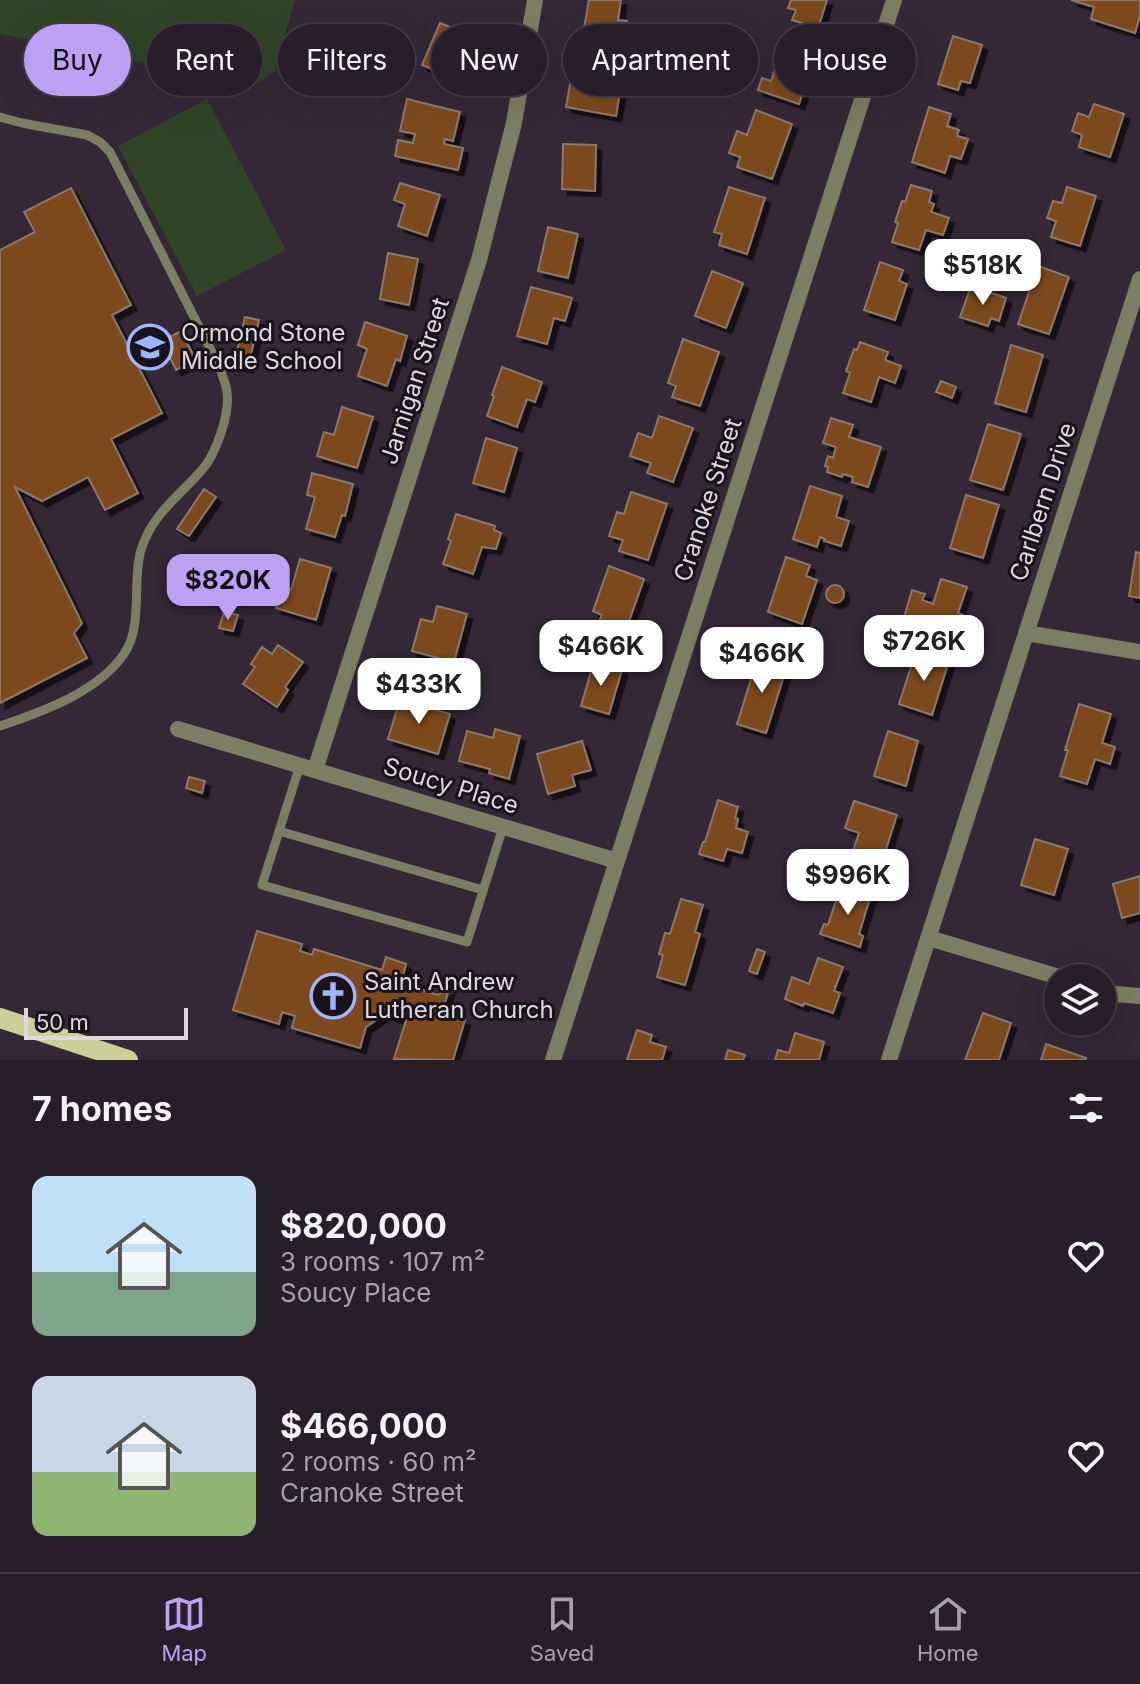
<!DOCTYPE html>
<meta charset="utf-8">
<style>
:root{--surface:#271e29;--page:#2f2731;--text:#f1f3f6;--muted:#a4a2a8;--line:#433c46;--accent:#bca0f2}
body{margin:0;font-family:Inter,sans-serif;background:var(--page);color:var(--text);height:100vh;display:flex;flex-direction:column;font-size:30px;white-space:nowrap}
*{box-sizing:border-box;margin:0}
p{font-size:26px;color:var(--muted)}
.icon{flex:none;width:44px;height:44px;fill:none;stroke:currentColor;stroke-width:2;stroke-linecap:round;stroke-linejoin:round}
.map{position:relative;height:1060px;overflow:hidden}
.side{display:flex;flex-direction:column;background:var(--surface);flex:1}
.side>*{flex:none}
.top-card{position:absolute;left:24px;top:24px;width:1092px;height:72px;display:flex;gap:16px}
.buttons{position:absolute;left:1044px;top:964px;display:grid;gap:16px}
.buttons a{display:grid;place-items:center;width:72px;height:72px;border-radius:50%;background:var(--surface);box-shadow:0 8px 32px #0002,0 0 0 2px var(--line);font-size:40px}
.scale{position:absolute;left:24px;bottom:20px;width:164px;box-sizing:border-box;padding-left:8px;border:4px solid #dfd8e1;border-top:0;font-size:22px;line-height:28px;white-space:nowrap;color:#dfd8e1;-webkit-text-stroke:6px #19131a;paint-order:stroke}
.price{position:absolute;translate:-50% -68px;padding:0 18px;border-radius:16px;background:#fff;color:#222;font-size:26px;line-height:52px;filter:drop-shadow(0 2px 4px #0008)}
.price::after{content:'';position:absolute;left:50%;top:48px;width:24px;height:18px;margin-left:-12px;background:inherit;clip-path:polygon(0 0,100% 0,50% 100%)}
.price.current{background:var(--accent);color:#111}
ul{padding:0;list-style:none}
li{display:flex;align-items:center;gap:24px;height:200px;padding:0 32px}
li span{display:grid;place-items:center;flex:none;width:224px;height:160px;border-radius:16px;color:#555}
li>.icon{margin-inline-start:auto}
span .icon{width:96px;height:96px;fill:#fffc;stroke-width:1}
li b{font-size:34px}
h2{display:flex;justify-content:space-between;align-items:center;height:96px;padding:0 32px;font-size:34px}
.tag{padding:0 28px;border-radius:36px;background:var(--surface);box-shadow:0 8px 32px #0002,0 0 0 2px var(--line);font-size:28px;line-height:72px}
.tag.current{background:var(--accent);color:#111}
.menu{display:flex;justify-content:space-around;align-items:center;height:112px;border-top:2px solid var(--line);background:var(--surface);font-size:22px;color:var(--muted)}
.menu a{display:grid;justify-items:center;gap:4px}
.menu .current{color:var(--accent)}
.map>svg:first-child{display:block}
</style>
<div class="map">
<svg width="1140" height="1060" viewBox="0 0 1140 1060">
<defs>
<filter id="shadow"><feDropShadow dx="5.5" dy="5.5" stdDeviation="0" flood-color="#0009"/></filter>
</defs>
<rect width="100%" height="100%" fill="#342837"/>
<path fill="#314526" d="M0 0H295L275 71 256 85 0 34Z
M207 99 286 250 197 296 118 146Z"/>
<path fill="#7b491c" stroke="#8b786a" stroke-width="2" filter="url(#shadow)" d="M589 0H621L618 20 627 21 623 46 582 39Z
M791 0H827L818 28 792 20 796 10 788 8Z
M1071 0H1140V16L1135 33 1091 19 1094 7Z
M440 23 477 38 469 57 480 62 471 85 422 65Z
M953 36 982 45 970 83 961 81 958 90 938 84Z
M782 49 814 59 799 104 758 90 762 78 771 81Z
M586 60 624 68 616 116 566 107 570 84 591 87 592 84 582 82Z
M407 99 460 112 453 141 445 139 444 144 463 148 458 170 395 156 398 140 413 143 415 134 400 131Z
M1094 104 1124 114 1110 157 1079 147 1082 135 1072 131 1078 113 1089 117Z
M929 107 951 114 947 126 959 130 957 136 968 139 961 159 950 156 945 173 912 162Z
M756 110 792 124 772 179 737 167 740 157 729 153 737 131 747 135Z
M563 144 596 145 595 191 562 189Z
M400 183 440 195 427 236 398 226 405 204 394 200Z
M911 185 932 191 929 202 934 204 931 212 949 218 943 235 926 230 919 250 892 242 898 223 895 222 902 201 905 202Z
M729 187 765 198 747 254 719 245 722 234 714 232Z
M1067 187 1096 196 1080 246 1051 237 1056 221 1047 218 1053 201 1062 203Z
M71 188 131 305 112 315 162 413 111 439 138 493 105 510 88 477 42 501 15 487 82 623 74 633 87 658 0 703V250L35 232 24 212Z
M548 227 578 234 568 278 538 271Z
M388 253 418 259 409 305 380 299Z
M880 262 903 270 899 281 907 284 895 320 864 310Z
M1038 266 1069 277 1049 334 1018 324Z
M712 271 743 283 726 328 695 316Z
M971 286 1006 298 999 321 991 318 988 326 960 317Z
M531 287 572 298 565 321 554 318 547 344 517 336Z
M245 317 259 320 248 367 234 364Z
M365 322 407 336 400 361 396 359 387 386 358 376 367 349 358 345Z
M181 331 196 360 176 370 162 341Z
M683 339 719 352 700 406 672 397 676 386 668 383Z
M860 342 888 352 885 360 901 366 895 383 879 377 871 402 843 393 850 373 846 371 854 349 857 350Z
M1011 345 1043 355 1026 412 995 403Z
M502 367 542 382 535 402 527 399 517 427 487 416 494 396 492 395Z
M941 381 956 387 952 398 936 392Z
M342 407 373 417 357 468 317 456 324 432 334 435Z
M659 416 693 428 673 482 647 473 651 463 630 456 638 433 652 438Z
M831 418 853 425 849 437 881 447 868 487 852 482 853 477 843 474 842 477 827 472 828 467 825 466 828 456 833 458 836 447 823 443Z
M988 424 1021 434 1003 490 970 480Z
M486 438 517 448 504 492 473 483Z
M312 473 353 484 345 516 342 515 335 537 306 529 315 497 307 495Z
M810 486 842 496 836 517 849 521 841 546 824 541 825 539 820 537 817 547 793 539Z
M204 489 216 497 189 536 177 529Z
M631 492 667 504 648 560 619 551 623 540 609 536 617 512 624 514Z
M966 495 999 505 983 558 950 548Z
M456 514 495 526 494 530 501 533 496 549 482 547 473 574 443 564 451 541 448 539Z
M1136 552 1140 553V598L1129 596Z
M786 557 810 565 806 576 817 580 802 624 768 612Z
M300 559 331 568 316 620 276 608 282 588 291 590Z
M609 566 644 579 624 635 598 625 602 615 593 611Z
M941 579 967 587 958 613 963 615 957 636 903 621 912 590 925 594 922 600 933 604Z
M826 594a9 9 0 1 1 18 0a9 9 0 1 1-18 0Z
M437 606 467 614 454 662 412 651 421 619 433 622Z
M224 612 238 615 233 631 219 628Z
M278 645 303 662 285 687 288 690 277 707 243 684 255 667 251 664 262 647 272 654Z
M916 651 949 661 932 715 899 704Z
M758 657 787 666 766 733 737 724Z
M594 661 622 670 609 714 581 706Z
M401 696 430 705 429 708 450 714 438 754 388 739Z
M1079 704 1111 714 1102 743 1115 747 1110 764 1095 759 1087 784 1060 776 1068 750H1065Z
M495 729 520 736 509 779 489 773 490 769 459 761 467 731 493 738Z
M888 731 918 741 906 786 874 776Z
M582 741 591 770 572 775 575 786 548 794 537 754Z
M189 777 205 781 202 793 186 788Z
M718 800 738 807 735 818 738 819 736 828 748 832 742 853 727 849 723 861 699 854 703 842H705Z
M854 801 897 815 879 871 849 862 859 833 845 828Z
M1035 839 1068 849 1054 895 1021 885Z
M1140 876V913L1122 918 1113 884Z
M841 885 871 895 859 934 863 936 860 947 820 934 824 924 828 925Z
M681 899 703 905 695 932 700 934 685 985 657 977 663 955 659 954 665 933 670 934Z
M257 931 302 944 300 951 312 955 314 949 382 970 386 957 406 964 403 976 419 981 416 988 438 995 449 989 442 1013 465 1020 453 1060 394 1059 406 1020 385 1014 366 1027 360 1048 292 1028 295 1016 282 1012 279 1024 233 1010Z
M757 949 765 952 757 974 749 971Z
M818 958 843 967 834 991 840 993 833 1013 804 1003 803 1006 785 999 792 977 809 984Z
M983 1013 1011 1023 999 1060H965Z
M637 1030 652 1035 650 1042 666 1047 662 1060H627Z
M795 1033 824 1042 819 1060H775L778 1050 789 1053Z
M1046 1044 1086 1058V1060H1041Z
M728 1050 745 1055 743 1060H725Z"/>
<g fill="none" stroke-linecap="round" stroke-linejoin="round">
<path stroke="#7c7e63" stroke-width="9" d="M0 117 22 123 87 135 100 142 110 152 220 368C222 376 226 384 227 392 230 414 216 455 201 471 179 496 153 514 142 547 131 580 144 625 124 654 98 692 42 712 0 726
M300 765 262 885 467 942 503 827
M279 831 483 890"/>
<path stroke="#7c7e63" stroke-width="16" d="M1026 633 1140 652
M178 729 617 861
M315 770 479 260 514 123 535 0
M929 938 1062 978
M1102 990 1115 994 1140 996
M553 1060 894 0
M889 1060 1140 279"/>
<path stroke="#cbd096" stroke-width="20" d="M0 1018 128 1060"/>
</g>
<defs>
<g id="school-ring" transform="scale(2.3)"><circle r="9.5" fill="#19131a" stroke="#9eb4fd" stroke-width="1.5"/><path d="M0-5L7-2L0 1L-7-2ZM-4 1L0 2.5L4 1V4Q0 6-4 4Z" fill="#9eb4fd"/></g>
<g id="church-ring" transform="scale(2.3)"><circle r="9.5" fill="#19131a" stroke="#9eb4fd" stroke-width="1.5"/><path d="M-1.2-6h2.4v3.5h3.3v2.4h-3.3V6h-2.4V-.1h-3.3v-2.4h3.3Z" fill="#9eb4fd"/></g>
</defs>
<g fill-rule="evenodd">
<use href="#school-ring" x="150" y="347"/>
<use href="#church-ring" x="333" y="996"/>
</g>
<g text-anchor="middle" stroke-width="6" stroke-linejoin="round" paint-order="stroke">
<g font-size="24" fill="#dfd8e1" stroke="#19131a" text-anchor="start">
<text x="181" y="341">Ormond Stone<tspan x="181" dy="28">Middle School</tspan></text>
<text x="364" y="990">Saint Andrew<tspan x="364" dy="28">Lutheran Church</tspan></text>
</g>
<g font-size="24" fill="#dfd8e1" stroke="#19131a">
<text transform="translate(415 381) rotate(-72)" y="8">Jarnigan Street</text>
<text transform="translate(708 500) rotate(-72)" y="8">Cranoke Street</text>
<text transform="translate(1043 502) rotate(-72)" y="8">Carlbern Drive</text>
<text transform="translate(451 786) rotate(17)" y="8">Soucy Place</text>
</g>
</g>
</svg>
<div class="buttons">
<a><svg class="icon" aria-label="layers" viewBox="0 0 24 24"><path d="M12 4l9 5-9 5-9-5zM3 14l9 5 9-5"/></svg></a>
</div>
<div class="scale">50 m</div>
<b class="price" style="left:983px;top:307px">$518K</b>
<b class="price current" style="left:228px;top:622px">$820K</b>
<b class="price" style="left:924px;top:683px">$726K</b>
<b class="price" style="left:601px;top:688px">$466K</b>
<b class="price" style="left:762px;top:695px">$466K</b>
<b class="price" style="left:419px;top:726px">$433K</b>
<b class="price" style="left:848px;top:917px">$996K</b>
<div class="top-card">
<a class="tag current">Buy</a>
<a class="tag">Rent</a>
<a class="tag">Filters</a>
<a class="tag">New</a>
<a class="tag">Apartment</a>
<a class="tag">House</a>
</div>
</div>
<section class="side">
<h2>7 homes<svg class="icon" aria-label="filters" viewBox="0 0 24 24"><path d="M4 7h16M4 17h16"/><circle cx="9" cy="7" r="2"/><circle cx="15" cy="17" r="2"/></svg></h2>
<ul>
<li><span style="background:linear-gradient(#bfe0f5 60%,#7fa58c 0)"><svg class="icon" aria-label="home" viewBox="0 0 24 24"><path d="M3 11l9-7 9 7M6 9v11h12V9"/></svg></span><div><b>$820,000</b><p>3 rooms · 107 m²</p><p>Soucy Place</p></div><svg class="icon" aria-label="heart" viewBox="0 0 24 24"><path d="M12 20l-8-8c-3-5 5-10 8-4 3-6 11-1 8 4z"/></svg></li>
<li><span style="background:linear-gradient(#c9d6e8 60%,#8fb573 0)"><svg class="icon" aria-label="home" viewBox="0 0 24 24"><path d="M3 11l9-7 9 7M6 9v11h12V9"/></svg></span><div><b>$466,000</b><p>2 rooms · 60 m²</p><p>Cranoke Street</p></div><svg class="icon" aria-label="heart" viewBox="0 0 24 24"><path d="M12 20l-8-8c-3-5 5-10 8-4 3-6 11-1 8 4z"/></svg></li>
</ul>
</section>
<nav class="menu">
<a class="current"><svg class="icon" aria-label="map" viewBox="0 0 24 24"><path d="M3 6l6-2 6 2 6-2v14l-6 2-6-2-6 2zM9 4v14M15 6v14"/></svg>Map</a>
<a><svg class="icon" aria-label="saved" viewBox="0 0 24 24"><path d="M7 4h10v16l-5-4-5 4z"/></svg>Saved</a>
<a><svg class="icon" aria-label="home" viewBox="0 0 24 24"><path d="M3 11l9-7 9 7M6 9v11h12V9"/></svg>Home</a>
</nav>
